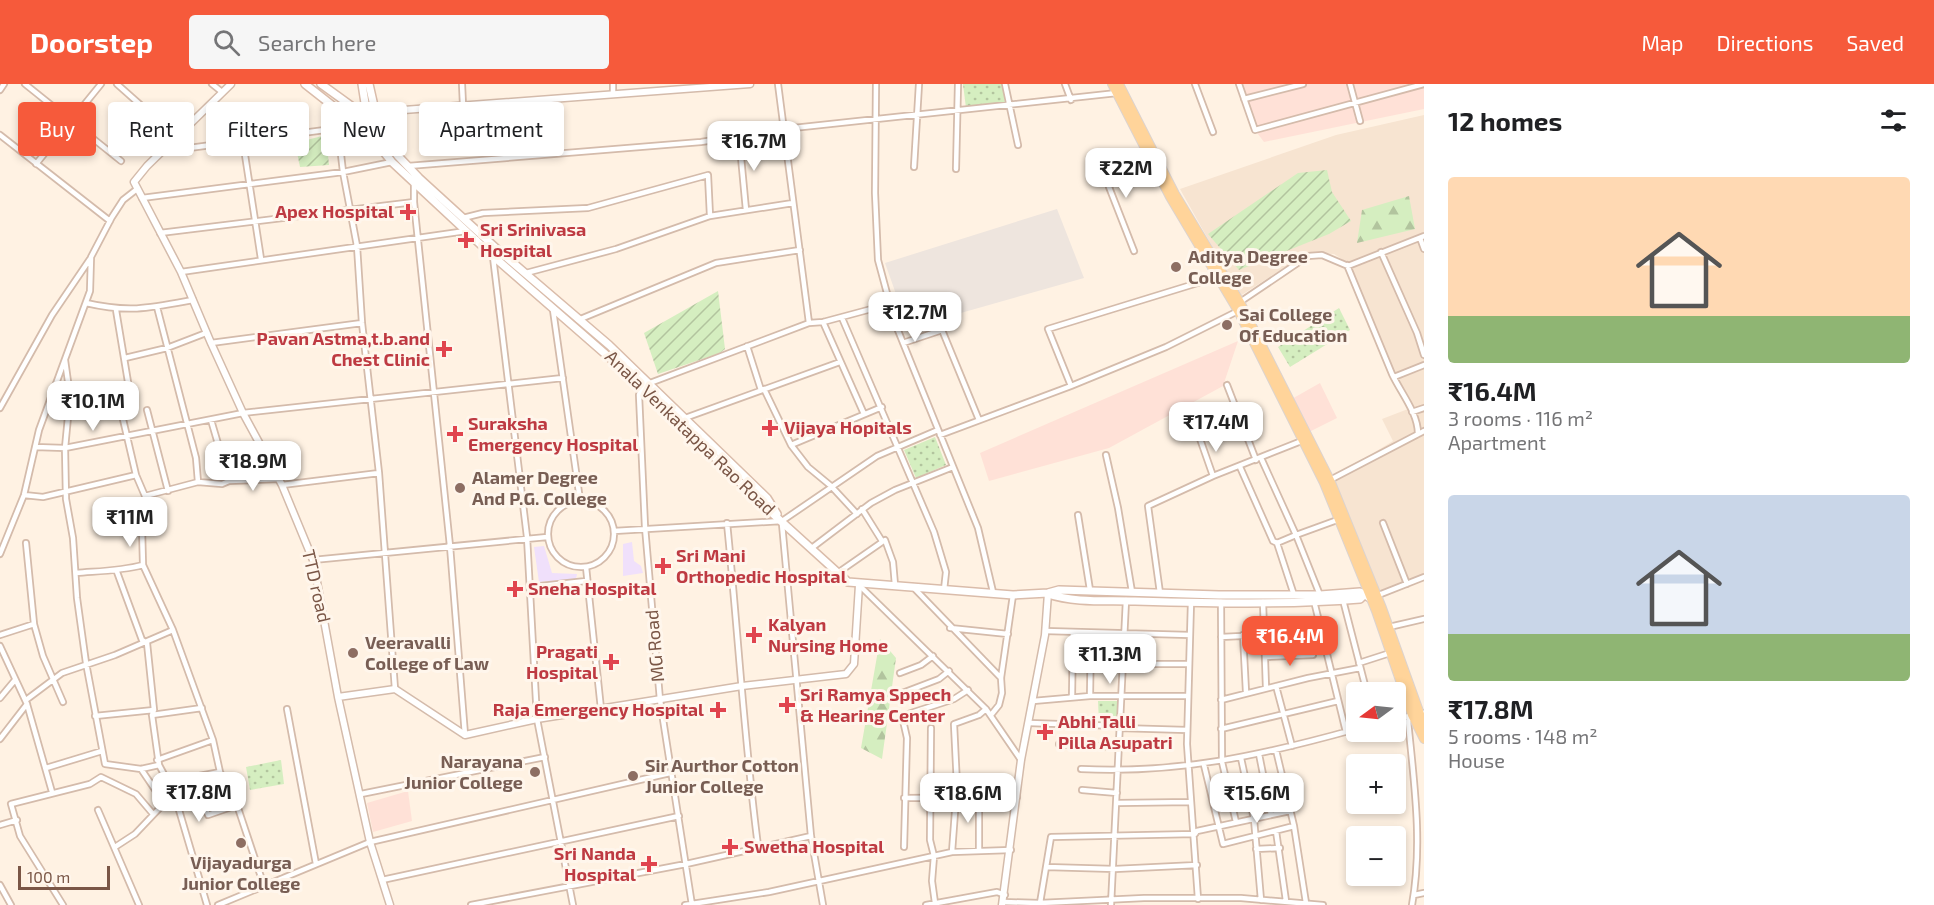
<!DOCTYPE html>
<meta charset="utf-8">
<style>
:root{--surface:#fff;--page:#f6f6f6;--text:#202124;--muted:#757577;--accent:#f65a3b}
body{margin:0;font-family:"Exo 2",sans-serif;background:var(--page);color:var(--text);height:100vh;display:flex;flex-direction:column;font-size:22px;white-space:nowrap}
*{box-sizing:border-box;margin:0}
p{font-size:20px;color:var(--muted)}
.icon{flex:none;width:33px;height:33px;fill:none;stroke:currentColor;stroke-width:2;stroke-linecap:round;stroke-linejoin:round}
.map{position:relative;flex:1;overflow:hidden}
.details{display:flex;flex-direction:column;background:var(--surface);width:510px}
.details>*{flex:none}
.top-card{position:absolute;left:18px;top:18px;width:570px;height:54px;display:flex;gap:12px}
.needle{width:39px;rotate:255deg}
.buttons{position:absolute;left:1346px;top:598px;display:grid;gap:12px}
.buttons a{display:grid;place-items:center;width:60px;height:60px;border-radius:6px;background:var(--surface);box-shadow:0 3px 9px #0003;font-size:30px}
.scale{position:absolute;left:18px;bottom:15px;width:92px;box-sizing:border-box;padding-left:6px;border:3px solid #7a5646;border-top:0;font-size:16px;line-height:21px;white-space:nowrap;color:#7a5646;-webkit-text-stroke:4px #fff6ec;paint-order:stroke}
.price{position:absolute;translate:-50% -51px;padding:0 14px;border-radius:12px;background:#fff;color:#222;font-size:20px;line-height:39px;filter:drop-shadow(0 2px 3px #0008)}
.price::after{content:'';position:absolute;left:50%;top:36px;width:18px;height:14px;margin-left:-9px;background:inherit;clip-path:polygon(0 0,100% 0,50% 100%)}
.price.current{background:var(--accent);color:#fff}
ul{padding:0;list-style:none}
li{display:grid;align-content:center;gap:12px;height:318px;padding:0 24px}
li span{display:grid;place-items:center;height:186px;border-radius:6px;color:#555}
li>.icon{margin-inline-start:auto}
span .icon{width:108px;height:108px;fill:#fffc;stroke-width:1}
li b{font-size:26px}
h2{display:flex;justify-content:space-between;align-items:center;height:72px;padding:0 24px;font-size:26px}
.pill{padding:0 21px;border-radius:6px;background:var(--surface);box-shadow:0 3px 9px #0003;font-size:21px;line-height:54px}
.pill.current{background:var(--accent);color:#fff}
header{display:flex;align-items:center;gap:36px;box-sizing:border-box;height:84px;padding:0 30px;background:var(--accent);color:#fff}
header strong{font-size:28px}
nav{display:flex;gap:33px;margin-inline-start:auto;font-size:21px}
.search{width:420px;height:54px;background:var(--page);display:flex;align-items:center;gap:15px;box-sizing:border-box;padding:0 21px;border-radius:6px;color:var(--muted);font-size:22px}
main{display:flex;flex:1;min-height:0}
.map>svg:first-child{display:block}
</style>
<header>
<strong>Doorstep</strong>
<div class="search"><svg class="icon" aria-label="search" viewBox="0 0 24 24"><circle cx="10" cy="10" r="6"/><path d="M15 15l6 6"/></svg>Search here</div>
<nav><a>Map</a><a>Directions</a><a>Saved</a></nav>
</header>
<main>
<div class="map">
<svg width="1424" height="821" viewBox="0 0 1424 821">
<defs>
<pattern id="forest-firs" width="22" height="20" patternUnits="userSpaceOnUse" patternTransform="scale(1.5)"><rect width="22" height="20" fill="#d5eec0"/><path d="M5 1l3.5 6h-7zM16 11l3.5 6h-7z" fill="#b2c49e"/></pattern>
<pattern id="park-dots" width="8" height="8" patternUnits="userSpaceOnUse" patternTransform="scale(1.5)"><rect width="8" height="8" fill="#d5eec0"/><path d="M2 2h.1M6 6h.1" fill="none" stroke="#b2c49e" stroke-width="1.8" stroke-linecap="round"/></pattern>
<pattern id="garden-furrows" width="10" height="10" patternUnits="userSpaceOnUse" patternTransform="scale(1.5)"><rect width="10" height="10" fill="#d5eec0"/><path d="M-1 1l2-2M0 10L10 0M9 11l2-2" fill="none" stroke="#b2c49e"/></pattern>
</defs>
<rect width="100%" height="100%" fill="#fff2e3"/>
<path fill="#f7e4d1" d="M1424 31V148L1348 179 1334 170 1307 169 1240 212 1180 105 1336 51Z
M1424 154V494L1370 514 1324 399 1393 357 1382 335 1408 325 1416 343 1412 328 1348 182Z"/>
<path fill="#ffe1d7" d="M1239 0H1424V25L1264 58 1255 46Z
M1238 257 1223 302 1109 364 989 397 980 369Z
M1320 299 1337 334 1307 349 1290 316Z
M408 707 412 737 373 748 367 719Z"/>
<path fill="#eee5de" d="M1057 125 1084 194 908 244 885 179Z"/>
<path fill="#f0e0fb" d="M632 458 634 477 641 482 643 489 623 492V460Z
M544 462 552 489 577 490 576 495 539 498 534 463Z"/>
<path fill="url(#forest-firs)" d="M1409 112 1415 145 1357 159 1362 126Z
M880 555 896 574 882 675 861 664Z"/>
<path fill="url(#park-dots)" d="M963 0H1003L1005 19 966 24Z
M1339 224 1350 246 1290 283 1278 263Z
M935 353 946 381 916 394 904 366Z
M1098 617H1117L1118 639H1099Z
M281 676 284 700 250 706 246 683Z"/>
<path fill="url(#garden-furrows)" d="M326 51 329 81 300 83 295 59Z
M1327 86 1332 108 1351 137 1329 150 1239 186 1208 150 1298 89Z
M718 207 725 265 720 269 658 290 644 249Z"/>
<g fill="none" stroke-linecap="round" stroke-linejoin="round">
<g stroke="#d4bbab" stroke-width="8">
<path id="minor" d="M25 0 121 77
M117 0 189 64 340 44
M212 0 222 8
M462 0 463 21
M613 0V10
M778 0 809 239
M876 0 875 109 878 176 895 239 978 444 993 508
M1005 0 1018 61
M1065 0 1071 16
M1195 0 1213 48
M1239 0 1255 46 1424 0
M1350 0 1360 37
M0 6 4 0
M1244 15 1303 0
M336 27 343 88 357 162 362 239 379 389 395 605
M0 51 110 137
M739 52 746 126
M243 58 261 175
M36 80 101 0
M408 82 701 58 784 45 1117 9
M914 83 919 0
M956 85 958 0
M414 99V118L450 462 465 651
M142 114 343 88 392 78
M463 134 483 129 588 124 708 91 710 132
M160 149 414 118
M1420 154 1424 165
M1134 167 1109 103 1117 92 1149 75
M1381 168 1417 249 1424 271
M493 173 527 453 537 635 573 821
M1347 181C1362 217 1377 254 1392 290 1401 309 1418 329 1418 350
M181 188 466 147
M526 189 616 165 710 132 793 119
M86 219C129 229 150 224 193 216
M116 226 128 298 122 317V331L136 391 145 412 142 444 143 481 173 546 213 656 220 688 237 721 264 802
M553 226 580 416
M842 234 934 448 946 488 944 506
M578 236 716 179 800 166
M823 238 864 330
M211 259 362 239
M903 259 942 246 979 336
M747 262 761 306
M125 274 167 264 206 249
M65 276 70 312 65 364 66 415 73 454 77 514 86 579 105 680 141 685 159 681
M1394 293 1424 281
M1227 301 1256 376
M1071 302 1048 245 1217 193
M764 305 791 361 808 383 831 402 857 430
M70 312 122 317
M0 324 52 231 90 175
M147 326 168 407
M1412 328 1424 324
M685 334 840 278
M211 336 229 397
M1203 344 1199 352 1213 392
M940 351 1071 302 1166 263 1238 227 1240 218 1308 172 1322 171 1348 182 1424 152
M791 361 882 323
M35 363 65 364 243 329 563 294
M1106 371 1118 424 1132 508
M1261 374 1296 451 1277 459
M1240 383 1273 457 1277 459 1294 511
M1330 396 1424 347
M198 398 222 400 229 397 279 395
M282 401 379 389
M24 411 43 413 136 391
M145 412 198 398 196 374 157 223
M548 450a33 33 0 1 1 66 0a33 33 0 1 1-66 0Z
M862 425 882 457
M1078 431 1090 506
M727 439C738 547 744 655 758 762
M1383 439 1407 500
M782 440 811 752 823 821
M614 447 782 437 877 372 938 346
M26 459 34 540 43 572 63 618
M813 463 871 419 895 406 953 383
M0 470 24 411 39 346 90 207 91 173 112 133 123 116 137 105
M313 476 547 453
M586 483 601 625
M117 488 142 556 147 559 154 626 152 631
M839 488 885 456 893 478 895 501
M76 489C100 487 120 487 143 481
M859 501 986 625 1021 676
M531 503 586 497
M913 503 1001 594
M1160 509 1148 422 1213 392 1304 356
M1320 511 1296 451 1340 435
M1376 512 1424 493
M1343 516 1367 609
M1314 517 1346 648
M1191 518 1187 660 1198 815
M1221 518 1222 678 1236 738
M1263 518 1266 604
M1389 543 1424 535
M950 544 1008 550
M1045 547 1190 551
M0 551 34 540
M1243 551 1246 608
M1221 553 1322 548
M0 562 27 620 52 708
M1266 573 1313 571
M1359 579 1390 569
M1122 580H1189
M900 589 921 581 933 572
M1276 602 1292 662
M897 611 939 595 949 587
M1090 612 1091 549
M1072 613 1073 548
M0 614 15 596
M26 616 62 589 115 571 173 546
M1221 616 1308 594 1360 584
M1033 617 1090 612H1188
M202 624 152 631 159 681 174 709 194 693 220 688
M287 625 316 780
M991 631 999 621 1002 609 1001 594 1013 511
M1412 631 1408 637C1414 698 1423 760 1412 821
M95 632 154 626
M1395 635 1424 629
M1029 639 1119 642
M931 644 930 756 934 772 932 797 935 819
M1119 644 1187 646
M1221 645 1338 617
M0 655 27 620
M1059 660 1118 663
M1276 666 1294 742 1306 819
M1259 670 1271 731
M1241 674 1254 735 1261 816
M157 676 213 656
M1204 681 1223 760 1294 742
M46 684 102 667
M141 685 164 719
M1081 685C1178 690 1263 671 1356 645
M194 693 208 731 237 721
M1082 706 1117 709
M361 710 545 673
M904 714 1017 713
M1117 719 1191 718
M189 722 203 718
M98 726 139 821
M0 741 17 736
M1276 747 1286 817
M115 763 135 750 174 709 207 821
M904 763 907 654 902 632 954 615 968 606
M979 765V714
M1256 765 1280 764
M952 768 957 701 954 640 979 631 986 625
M1046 783 1115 785 1197 781
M382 796 679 732
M0 801 11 821
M1414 811 1424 809
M1003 818 1040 819 1144 814H1241L1323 821
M1040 819 1051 753 1195 750 1197 747 1290 727
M63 821 20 752 11 720 90 700 101 693 136 710 153 730
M218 821 370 758 670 689
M471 821 686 780 811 752
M685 821 769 808 952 768 1011 766
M692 821 660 616 645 443 639 311 642 302 809 239 823 238 890 220
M926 821 997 808 1005 811
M1111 821 1126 516"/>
</g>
<g stroke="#d4bbab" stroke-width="9">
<path id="tertiary" d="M231 0 147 82 134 98 181 188 211 259 243 329 282 401 313 476 338 613 370 758 390 821
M369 33 377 28 750 0
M338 613 395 605 465 651 537 635 742 602 846 590 854 580 859 501
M1002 821 1021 676 1045 551 1048 509"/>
</g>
<g stroke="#dabcaa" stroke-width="10">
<path id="secondary" d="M305 0 352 37 368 34
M321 0 368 34 398 72 419 94 498 166 609 261 767 414 777 430
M362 0 370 51 392 78 493 172 642 302 761 419 848 498 1013 511 1048 509 1059 506 1219 511H1320L1360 508 1370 514
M369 32 374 22 369 0
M1048 510C1075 519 1107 516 1135 517 1210 519 1286 521 1360 515L1364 511"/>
</g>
<g stroke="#dcd3cf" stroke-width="10">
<path id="primary" d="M1112 0 1170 113 1238 227 1324 399 1376 527 1412 631 1424 655
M1119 0 1175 110 1240 218 1330 396 1382 524 1424 641"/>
</g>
<use href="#minor" stroke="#fff" stroke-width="4.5"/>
<use href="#tertiary" stroke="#fff" stroke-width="6"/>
<use href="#secondary" stroke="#fff" stroke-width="7"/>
<use href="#primary" stroke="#ffd49a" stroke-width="8"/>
</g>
<g fill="#e0444e" stroke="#fff6ec" stroke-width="2">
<path d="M405 119h6v6h6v6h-6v6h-6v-6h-6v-6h6z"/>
<path d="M463 147h6v6h6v6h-6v6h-6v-6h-6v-6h6z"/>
<path d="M441 256h6v6h6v6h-6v6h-6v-6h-6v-6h6z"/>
<path d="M767 335h6v6h6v6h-6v6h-6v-6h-6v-6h6z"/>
<path d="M452 341h6v6h6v6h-6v6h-6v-6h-6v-6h6z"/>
<path d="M660 473h6v6h6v6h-6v6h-6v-6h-6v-6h6z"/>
<path d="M512 496h6v6h6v6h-6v6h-6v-6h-6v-6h6z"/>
<path d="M751 542h6v6h6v6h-6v6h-6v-6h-6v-6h6z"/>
<path d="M608 569h6v6h6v6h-6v6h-6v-6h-6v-6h6z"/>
<path d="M784 612h6v6h6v6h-6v6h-6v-6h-6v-6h6z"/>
<path d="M715 617h6v6h6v6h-6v6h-6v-6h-6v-6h6z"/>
<path d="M1042 639h6v6h6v6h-6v6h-6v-6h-6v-6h6z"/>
<path d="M727 754h6v6h6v6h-6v6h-6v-6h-6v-6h6z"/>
<path d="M646 771h6v6h6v6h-6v6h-6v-6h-6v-6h6z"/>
</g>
<g fill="#8d6e63" stroke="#fff6ec" stroke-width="2">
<circle cx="1176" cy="183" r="6"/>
<circle cx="1227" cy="241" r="6"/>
<circle cx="460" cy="404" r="6"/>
<circle cx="353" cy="569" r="6"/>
<circle cx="535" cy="688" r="6"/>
<circle cx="633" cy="692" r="6"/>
<circle cx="241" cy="759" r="6"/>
</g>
<g text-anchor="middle" stroke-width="6" stroke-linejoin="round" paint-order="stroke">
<g font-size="18" font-weight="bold" fill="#be3a42" stroke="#fff6ec" text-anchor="start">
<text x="394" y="134" text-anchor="end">Apex Hospital</text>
<text x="480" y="152">Sri Srinivasa<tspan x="480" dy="21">Hospital</tspan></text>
<text x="430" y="261" text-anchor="end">Pavan Astma,t.b.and<tspan x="430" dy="21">Chest Clinic</tspan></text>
<text x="468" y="346">Suraksha<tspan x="468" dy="21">Emergency Hospital</tspan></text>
<text x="784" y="350">Vijaya Hopitals</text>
<text x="676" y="478">Sri Mani<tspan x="676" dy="21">Orthopedic Hospital</tspan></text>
<text x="528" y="511">Sneha Hospital</text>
<text x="768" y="547">Kalyan<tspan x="768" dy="21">Nursing Home</tspan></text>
<text x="598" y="574" text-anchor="end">Pragati<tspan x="598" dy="21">Hospital</tspan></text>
<text x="800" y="617">Sri Ramya Sppech<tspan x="800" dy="21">&amp; Hearing Center</tspan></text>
<text x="704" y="632" text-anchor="end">Raja Emergency Hospital</text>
<text x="1058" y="644">Abhi Talli<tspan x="1058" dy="21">Pilla Asupatri</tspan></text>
<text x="744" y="769">Swetha Hospital</text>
<text x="636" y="776" text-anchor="end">Sri Nanda<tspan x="636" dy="21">Hospital</tspan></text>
</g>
<g font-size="18" font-weight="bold" fill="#785e54" stroke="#fff6ec" text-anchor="start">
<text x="1188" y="179">Aditya Degree<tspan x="1188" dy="21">College</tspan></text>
<text x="1239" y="237">Sai College<tspan x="1239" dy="21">Of Education</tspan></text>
<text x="472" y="400">Alamer Degree<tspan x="472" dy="21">And P.G. College</tspan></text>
<text x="365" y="565">Veeravalli<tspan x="365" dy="21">College of Law</tspan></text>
<text x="523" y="684" text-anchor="end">Narayana<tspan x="523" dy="21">Junior College</tspan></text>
<text x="645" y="688">Sir Aurthor Cotton<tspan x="645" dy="21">Junior College</tspan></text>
<text x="241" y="785" text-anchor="middle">Vijayadurga<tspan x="241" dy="21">Junior College</tspan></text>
</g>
<g font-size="18" fill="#7a5646" stroke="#fff6ec">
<text transform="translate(690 349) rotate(44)" y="6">Anala Venkatappa Rao Road</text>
<text transform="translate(316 502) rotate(77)" y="6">TTD road</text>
<text transform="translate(655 562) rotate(-95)" y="6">MG Road</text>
</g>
</g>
</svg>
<div class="buttons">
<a><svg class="needle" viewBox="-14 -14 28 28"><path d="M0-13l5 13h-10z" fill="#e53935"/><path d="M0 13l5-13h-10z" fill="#757577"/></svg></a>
<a>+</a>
<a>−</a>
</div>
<div class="scale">100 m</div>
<b class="price" style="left:754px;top:88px">₹16.7M</b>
<b class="price" style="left:1126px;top:115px">₹22M</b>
<b class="price" style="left:915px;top:259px">₹12.7M</b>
<b class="price" style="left:93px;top:348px">₹10.1M</b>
<b class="price" style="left:1216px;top:369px">₹17.4M</b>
<b class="price" style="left:253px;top:408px">₹18.9M</b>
<b class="price" style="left:130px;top:464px">₹11M</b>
<b class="price current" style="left:1290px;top:583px">₹16.4M</b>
<b class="price" style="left:1110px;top:601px">₹11.3M</b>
<b class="price" style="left:199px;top:739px">₹17.8M</b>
<b class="price" style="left:968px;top:740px">₹18.6M</b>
<b class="price" style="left:1257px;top:740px">₹15.6M</b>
<div class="top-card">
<a class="pill current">Buy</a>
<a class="pill">Rent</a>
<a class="pill">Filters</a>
<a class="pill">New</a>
<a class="pill">Apartment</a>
</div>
</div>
<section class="details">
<h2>12 homes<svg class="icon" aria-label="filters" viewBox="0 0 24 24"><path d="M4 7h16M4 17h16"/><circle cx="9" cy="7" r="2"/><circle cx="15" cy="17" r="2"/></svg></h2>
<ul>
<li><span style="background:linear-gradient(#ffd9b3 75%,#8fb573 0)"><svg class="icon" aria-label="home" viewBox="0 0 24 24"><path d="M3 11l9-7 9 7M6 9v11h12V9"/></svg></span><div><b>₹16.4M</b><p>3 rooms · 116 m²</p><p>Apartment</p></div></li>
<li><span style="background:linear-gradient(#c9d6e8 75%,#8fb573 0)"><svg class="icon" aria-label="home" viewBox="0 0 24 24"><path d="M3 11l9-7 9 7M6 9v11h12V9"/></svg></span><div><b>₹17.8M</b><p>5 rooms · 148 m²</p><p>House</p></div></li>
</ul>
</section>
</main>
